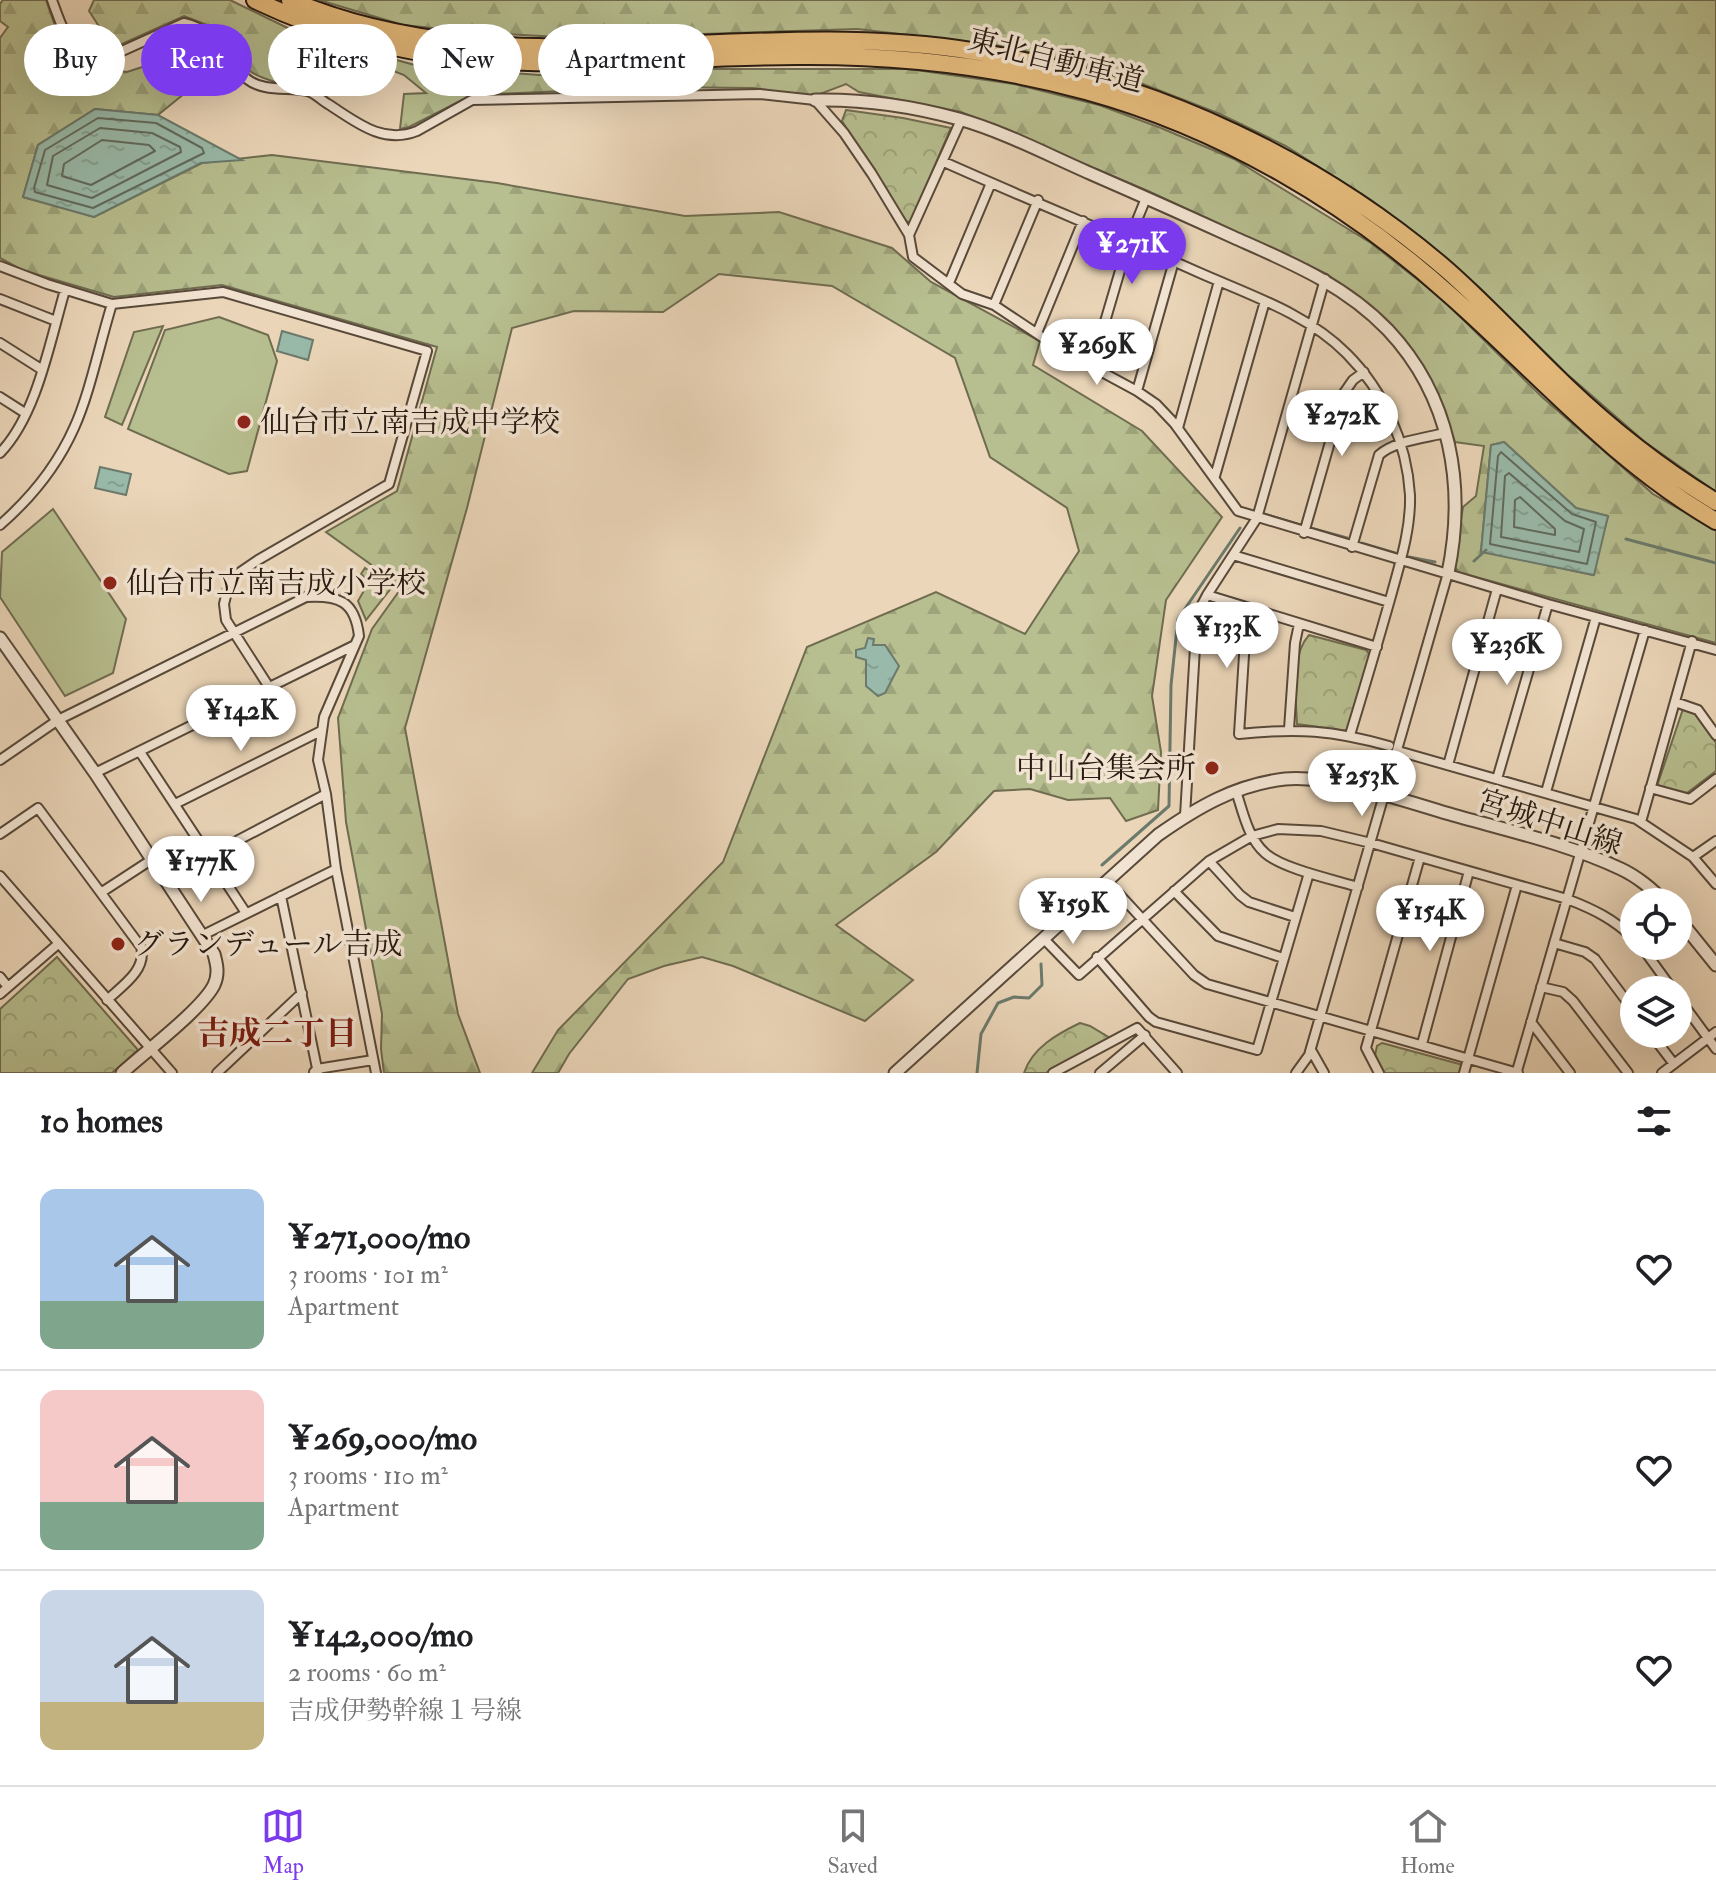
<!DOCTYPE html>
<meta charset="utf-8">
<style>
:root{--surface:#fff;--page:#f6f6f6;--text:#202124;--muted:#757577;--line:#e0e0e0;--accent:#7c3aed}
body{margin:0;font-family:"IM FELL Double Pica","Noto Serif JP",serif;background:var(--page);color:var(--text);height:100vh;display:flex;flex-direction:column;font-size:30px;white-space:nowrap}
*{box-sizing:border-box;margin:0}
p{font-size:26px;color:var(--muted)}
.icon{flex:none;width:44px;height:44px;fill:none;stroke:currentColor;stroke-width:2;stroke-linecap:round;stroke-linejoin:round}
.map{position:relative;height:1073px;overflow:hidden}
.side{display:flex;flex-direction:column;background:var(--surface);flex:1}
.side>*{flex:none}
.banner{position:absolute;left:24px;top:24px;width:800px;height:72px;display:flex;gap:16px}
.fabs{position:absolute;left:1620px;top:888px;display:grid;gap:16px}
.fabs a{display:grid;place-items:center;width:72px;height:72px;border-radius:50%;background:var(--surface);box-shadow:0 8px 32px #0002;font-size:40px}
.price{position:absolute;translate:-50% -68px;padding:0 18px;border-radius:28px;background:#fff;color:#222;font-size:26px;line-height:52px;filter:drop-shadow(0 2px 4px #0008)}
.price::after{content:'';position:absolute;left:50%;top:48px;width:24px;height:18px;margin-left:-12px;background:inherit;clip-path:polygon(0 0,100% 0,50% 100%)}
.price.active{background:var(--accent);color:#fff}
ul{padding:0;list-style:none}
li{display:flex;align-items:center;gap:24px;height:200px;padding:0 40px}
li+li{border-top:2px solid var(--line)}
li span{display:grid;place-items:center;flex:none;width:224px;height:160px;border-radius:16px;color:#555}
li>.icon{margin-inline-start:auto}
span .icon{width:96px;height:96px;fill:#fffc;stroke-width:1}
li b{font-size:34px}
h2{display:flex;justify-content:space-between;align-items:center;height:96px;padding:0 40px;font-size:34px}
.pill{padding:0 28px;border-radius:36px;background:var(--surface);box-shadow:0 8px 32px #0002;font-size:28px;line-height:72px}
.pill.active{background:var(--accent);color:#fff}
.tabs{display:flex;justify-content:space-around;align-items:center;height:112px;border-top:2px solid var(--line);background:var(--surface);font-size:22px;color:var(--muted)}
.tabs a{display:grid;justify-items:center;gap:4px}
.tabs .active{color:var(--accent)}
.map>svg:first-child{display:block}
</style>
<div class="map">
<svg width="1716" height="1073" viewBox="0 0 1716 1073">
<defs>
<pattern id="forest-firs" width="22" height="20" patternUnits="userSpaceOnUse" patternTransform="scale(2)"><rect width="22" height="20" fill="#b7be8f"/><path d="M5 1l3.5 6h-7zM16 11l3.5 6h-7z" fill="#9da37a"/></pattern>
<pattern id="park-crowns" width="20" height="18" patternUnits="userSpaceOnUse" patternTransform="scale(2)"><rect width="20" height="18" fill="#b7be8f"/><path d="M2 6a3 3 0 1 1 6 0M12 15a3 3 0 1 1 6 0" fill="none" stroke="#9da37a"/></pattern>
<pattern id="water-ripples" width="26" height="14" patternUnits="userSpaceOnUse" patternTransform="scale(2)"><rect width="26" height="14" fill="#99baaa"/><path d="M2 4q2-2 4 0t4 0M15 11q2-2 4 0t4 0" fill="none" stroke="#849f91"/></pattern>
</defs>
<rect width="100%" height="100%" fill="#ebd6b9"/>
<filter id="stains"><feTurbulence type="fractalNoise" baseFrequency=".0025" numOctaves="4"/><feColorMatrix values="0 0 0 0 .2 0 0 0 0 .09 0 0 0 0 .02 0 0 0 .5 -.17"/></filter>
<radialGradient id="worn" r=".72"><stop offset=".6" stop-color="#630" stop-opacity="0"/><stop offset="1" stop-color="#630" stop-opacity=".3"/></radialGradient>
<path fill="url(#forest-firs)" stroke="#6f6c50" stroke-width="2" fill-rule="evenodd" d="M3 0H46L59 37 88 67 127 72 164 60 171 70 187 66 175 33C201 22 208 48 217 67L158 115 95 109 38 145 23 197 94 217 202 163 272 155 497 183 685 216 779 212 892 248 931 282 1040 341 1033 365 1142 431 1222 517 1166 600 1152 696 1161 752 1158 810 1126 821 1110 798 1068 800 1030 789 994 791 936 852 836 925 913 980 865 1021 733 966 702 957 664 966 628 979 569 1054 558 1073H532L558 1030 723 862 807 647 936 592 1025 634 1079 551 1067 508 990 457 955 358 832 286 719 274 663 312 574 311 512 328 467 508 405 728 458 1014 480 1073H384L381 1049 382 1014 346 822 338 718 372 629 402 587 326 532 397 491 437 347 222 285 114 297 22 270 0 258V38L8 27 0 21V4Z
M94 0H230L298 33 422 67 540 75 682 69H909L1014 84 1099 105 1161 128 1234 159 1371 243 1442 299 1542 397 1653 494 1716 530V643L1458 572 1454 565 1463 507 1476 496 1484 446 1455 442 1442 404 1415 354 1386 320 1327 274 1148 191 961 112 859 92 846 84 812 97 753 88 651 87 472 95 409 127 400 129 404 94 426 93 404 75 386 68 363 73 286 55 275 82C256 76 239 70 237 48L207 25 184 16 113 48 89 11ZM1504 442 1576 508 1608 516 1593 575 1481 551 1491 445Z
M319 0H1716V492L1645 442 1567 374 1480 288 1434 248 1371 200 1286 146 1220 114 1130 79 1068 60 995 45 857 29 579 38 482 33 403 25Z"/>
<path fill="url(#park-crowns)" stroke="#6f6c50" stroke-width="2" d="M846 110 903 118 951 128 910 223 906 221 842 121Z
M1309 635 1366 650 1371 656 1348 731 1297 724C1296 696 1290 656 1309 635Z
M1684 706 1696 714 1716 743V771L1687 793 1657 786Z
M57 957 138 1050 112 1073H0V1009Z
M1080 1023 1090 1026 1110 1038 1046 1073H1024C1032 1048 1057 1034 1080 1023Z
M1382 1043 1463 1065 1461 1073H1384L1375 1055 1377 1046Z"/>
<path fill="#b7be8f" stroke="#6f6c50" stroke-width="2" d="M219 317 268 335 277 361 247 471 229 474 128 429 165 330Z
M163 326 122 425 105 417 134 332Z
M53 509 126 619 113 673 65 696 0 597 2 552Z
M365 568 392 587 366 620 358 601 369 582 361 574Z"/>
<path fill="url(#water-ripples)" stroke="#6b7a6c" stroke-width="2" d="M95 109 158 115 242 160 201 163 94 217 23 197 38 145Z
M282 331 313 340 308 360 277 351Z
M1504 442 1576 508 1608 516 1594 575 1481 552 1491 445Z
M100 467 131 474 126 495 95 488Z
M868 638 874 639 873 645H885L899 666 885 693 878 696 866 686V660L856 657V650L865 648Z"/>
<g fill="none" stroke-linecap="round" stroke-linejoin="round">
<path stroke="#606a5d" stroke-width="2" d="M98 118 156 123 202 148 204 153 93 208 35 192 34 188 45 150Z
M100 128 152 133 180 147 181 152 92 198 47 185 53 156Z
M102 140 149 145 155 151 91 185 62 176 64 164Z
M1501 452 1572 514 1596 522 1587 564 1490 544 1498 456Z
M1509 473 1565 521 1584 529 1579 552 1501 537 1505 476Z
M1520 497 1555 529V535L1514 527 1515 500Z"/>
<path stroke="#6b7a6c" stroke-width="3" d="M1261 513 1300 525
M1314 529 1347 538
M1626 539 1716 563
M1361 543 1395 553
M1409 557 1435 562
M1474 561 1486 550
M1102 865 1169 806 1171 685 1178 619 1240 528
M977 1073 981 1034 998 1003 1014 997 1029 998 1042 985 1041 964"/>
<g stroke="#58493a" stroke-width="12">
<path id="minor" d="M52 0C64 33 71 58 111 56L184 23C215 29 225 60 247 79 263 92 288 87 307 91 314 92 321 100 328 104 355 121 382 145 417 131L472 100 760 94 815 100 844 133 872 174 909 235 913 257 962 294 994 305 1063 351 1137 391 1156 404 1174 423 1238 511 1548 604 1716 650
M944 162C1029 200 1115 235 1200 273 1250 295 1308 314 1347 354 1384 391 1407 443 1410 495 1411 529 1400 563 1391 596 1378 642 1364 689 1350 735
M909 235 961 120
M0 266 47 284 112 304 223 292 427 351 389 484 258 560 236 575 228 588 224 604 226 620 269 687
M949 283 991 183
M0 299 56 321
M994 305 1038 200
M1037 333 1083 221
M0 343 41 369
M1092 366 1129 240 1146 198
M1137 391 1174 261
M0 397 25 413
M1178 428 1219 281
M0 453C37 415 50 341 65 290
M1215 476 1265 301
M0 525C31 498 57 466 74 428 90 393 100 342 112 304
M1304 533 1344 393 1353 380 1364 372
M1352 547 1379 455C1394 441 1425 438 1445 433
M1233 555 1389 602
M1207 595 1377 647
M1247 608 1239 734C1298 728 1332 730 1389 746
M1675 702 1698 710 1716 735
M1289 729 1295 643 1299 624
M1398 751 1636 819 1693 857 1716 884
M140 752 246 913
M0 760 58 720 306 597C339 595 355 601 359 636L324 717 318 760 326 794 336 869 376 1073
M1448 765 1497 589
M95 773 353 646
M1497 779 1548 604
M1650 788 1690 799 1716 779
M1236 791C1243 812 1248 838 1265 853 1283 869 1335 880 1358 887
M1546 792 1596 617
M175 804 321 731
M1185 816 1197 614 1207 595 1257 518 1325 279
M1641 822 1692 641
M0 834 38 808 141 947C147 970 122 986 107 1000
M210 855 326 794
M1693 857 1716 841
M1209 861 1240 895 1249 902 1295 917
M0 876 172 1073
M1107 881 1194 975 1207 984 1518 1073
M1174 891 1218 936 1283 958
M102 892 151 860
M281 896 318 1073
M201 936 336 869
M1044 939 1079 975 1209 861 1252 836 1278 829 1321 831 1371 843 1567 899C1593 909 1614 919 1634 939
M1554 943 1585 952 1595 959 1634 1011
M1641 946 1673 990
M1097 957 1149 1017 1156 1022 1257 1050 1309 873
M0 977 8 987
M1541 987 1563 992 1573 1001 1628 1073
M0 994 58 944
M1678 997 1716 1049
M1531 1022 1570 1073
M1651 1034 1674 1064
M1422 1044 1469 871
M1311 1050 1324 1073
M1517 1071 1645 630
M314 1072 317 1069 373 1060
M217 1073 302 993
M1053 1073 1137 1028 1177 1073
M1100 1073 1145 1035
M1296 1073 1309 1055 1448 573
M1379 1073 1366 1048 1420 857
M1464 1073 1517 885
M1662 1073 1716 1032"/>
</g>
<g stroke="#58493a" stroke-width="15">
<path id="tertiary" d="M815 100C864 99 912 106 959 119 1005 132 1050 156 1094 175 1140 195 1187 216 1233 237 1289 262 1344 284 1388 330 1451 397 1466 486 1448 573
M0 638 95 773 214 954C217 965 219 974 214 985 202 1009 145 1052 122 1073
M1678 918 1716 965
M895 1073 1158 835C1198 807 1235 785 1285 779 1327 774 1405 801 1446 813 1505 830 1566 843 1621 869 1636 876 1653 889 1664 902"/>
</g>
<g stroke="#271a10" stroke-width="20">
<path id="motorway" d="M255 0C440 89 602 57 797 56 896 55 991 65 1086 91 1221 128 1347 202 1451 296 1538 373 1614 462 1716 521
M290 0C516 96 761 9 995 55 1161 87 1318 159 1447 270 1489 307 1526 348 1566 386 1612 430 1662 469 1716 502"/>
</g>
<use href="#minor" stroke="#f2e4d2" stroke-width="8"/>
<use href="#tertiary" stroke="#f2e4d2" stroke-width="11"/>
<use href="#motorway" stroke="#e6bb7c" stroke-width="16"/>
</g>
<g fill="#8f2418" stroke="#f2e4d2" stroke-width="3">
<circle cx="244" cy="422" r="8"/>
<circle cx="110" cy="583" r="8"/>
<circle cx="1212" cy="768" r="8"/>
<circle cx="118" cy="944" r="8"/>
</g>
<g text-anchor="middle" stroke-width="7" stroke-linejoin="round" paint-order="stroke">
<g font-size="30" fill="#271a10" stroke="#f2e4d2">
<text transform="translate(1056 60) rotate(14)" y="10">東北自動車道</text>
<text transform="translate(1550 822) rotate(18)" y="10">宮城中山線</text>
</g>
<g font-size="30" fill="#271a10" stroke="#f2e4d2" text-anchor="start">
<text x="260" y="432">仙台市立南吉成中学校</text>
<text x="126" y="593">仙台市立南吉成小学校</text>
<text x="1196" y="778" text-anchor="end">中山台集会所</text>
<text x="134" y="954">グランデュール吉成</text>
</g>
<g font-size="32" font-weight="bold" fill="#7a1f14" stroke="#f2e4d2">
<text x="277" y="1044">吉成二丁目</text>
</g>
</g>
<rect width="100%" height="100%" filter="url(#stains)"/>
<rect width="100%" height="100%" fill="url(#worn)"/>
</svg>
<div class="fabs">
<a><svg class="icon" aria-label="locate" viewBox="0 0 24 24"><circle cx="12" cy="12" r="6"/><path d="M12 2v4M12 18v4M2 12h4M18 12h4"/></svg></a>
<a><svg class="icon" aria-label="layers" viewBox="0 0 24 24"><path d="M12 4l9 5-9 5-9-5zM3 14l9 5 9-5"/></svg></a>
</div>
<b class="price active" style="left:1132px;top:286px">¥271K</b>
<b class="price" style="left:1097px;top:387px">¥269K</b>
<b class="price" style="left:1342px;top:458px">¥272K</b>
<b class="price" style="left:1227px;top:670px">¥133K</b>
<b class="price" style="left:1507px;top:687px">¥236K</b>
<b class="price" style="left:241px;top:753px">¥142K</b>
<b class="price" style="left:1362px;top:818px">¥253K</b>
<b class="price" style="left:201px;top:904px">¥177K</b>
<b class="price" style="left:1073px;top:946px">¥159K</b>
<b class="price" style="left:1430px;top:953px">¥154K</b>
<div class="banner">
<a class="pill">Buy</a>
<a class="pill active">Rent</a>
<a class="pill">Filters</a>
<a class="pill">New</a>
<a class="pill">Apartment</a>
</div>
</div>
<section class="side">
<h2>10 homes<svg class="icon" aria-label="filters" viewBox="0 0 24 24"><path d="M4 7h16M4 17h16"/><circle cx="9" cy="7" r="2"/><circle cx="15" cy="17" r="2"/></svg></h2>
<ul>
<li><span style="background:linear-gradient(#a9c7e8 70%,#7fa58c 0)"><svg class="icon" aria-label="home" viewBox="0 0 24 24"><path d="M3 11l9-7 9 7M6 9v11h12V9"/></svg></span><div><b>¥271,000/mo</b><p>3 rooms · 101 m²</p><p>Apartment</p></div><svg class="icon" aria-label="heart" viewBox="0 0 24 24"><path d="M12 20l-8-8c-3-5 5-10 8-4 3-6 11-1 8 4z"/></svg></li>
<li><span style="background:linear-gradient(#f6c9c9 70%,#7fa58c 0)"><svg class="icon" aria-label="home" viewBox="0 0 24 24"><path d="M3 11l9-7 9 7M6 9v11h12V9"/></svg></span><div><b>¥269,000/mo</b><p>3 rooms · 110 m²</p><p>Apartment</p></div><svg class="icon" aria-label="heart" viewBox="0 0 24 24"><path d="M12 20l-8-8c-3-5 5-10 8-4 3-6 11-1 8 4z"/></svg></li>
<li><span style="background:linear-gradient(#c9d6e8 70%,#c2b280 0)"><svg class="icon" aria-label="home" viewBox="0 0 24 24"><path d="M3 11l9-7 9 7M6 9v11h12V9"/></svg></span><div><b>¥142,000/mo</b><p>2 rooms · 60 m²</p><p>吉成伊勢幹線１号線</p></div><svg class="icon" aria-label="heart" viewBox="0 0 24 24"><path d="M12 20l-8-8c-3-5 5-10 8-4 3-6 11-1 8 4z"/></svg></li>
</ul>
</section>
<nav class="tabs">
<a class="active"><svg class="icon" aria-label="map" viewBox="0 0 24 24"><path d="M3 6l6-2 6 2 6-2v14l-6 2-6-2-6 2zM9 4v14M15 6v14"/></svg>Map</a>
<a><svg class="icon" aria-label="saved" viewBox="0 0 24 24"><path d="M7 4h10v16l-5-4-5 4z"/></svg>Saved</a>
<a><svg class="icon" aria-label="home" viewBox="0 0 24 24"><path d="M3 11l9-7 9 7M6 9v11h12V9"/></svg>Home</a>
</nav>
